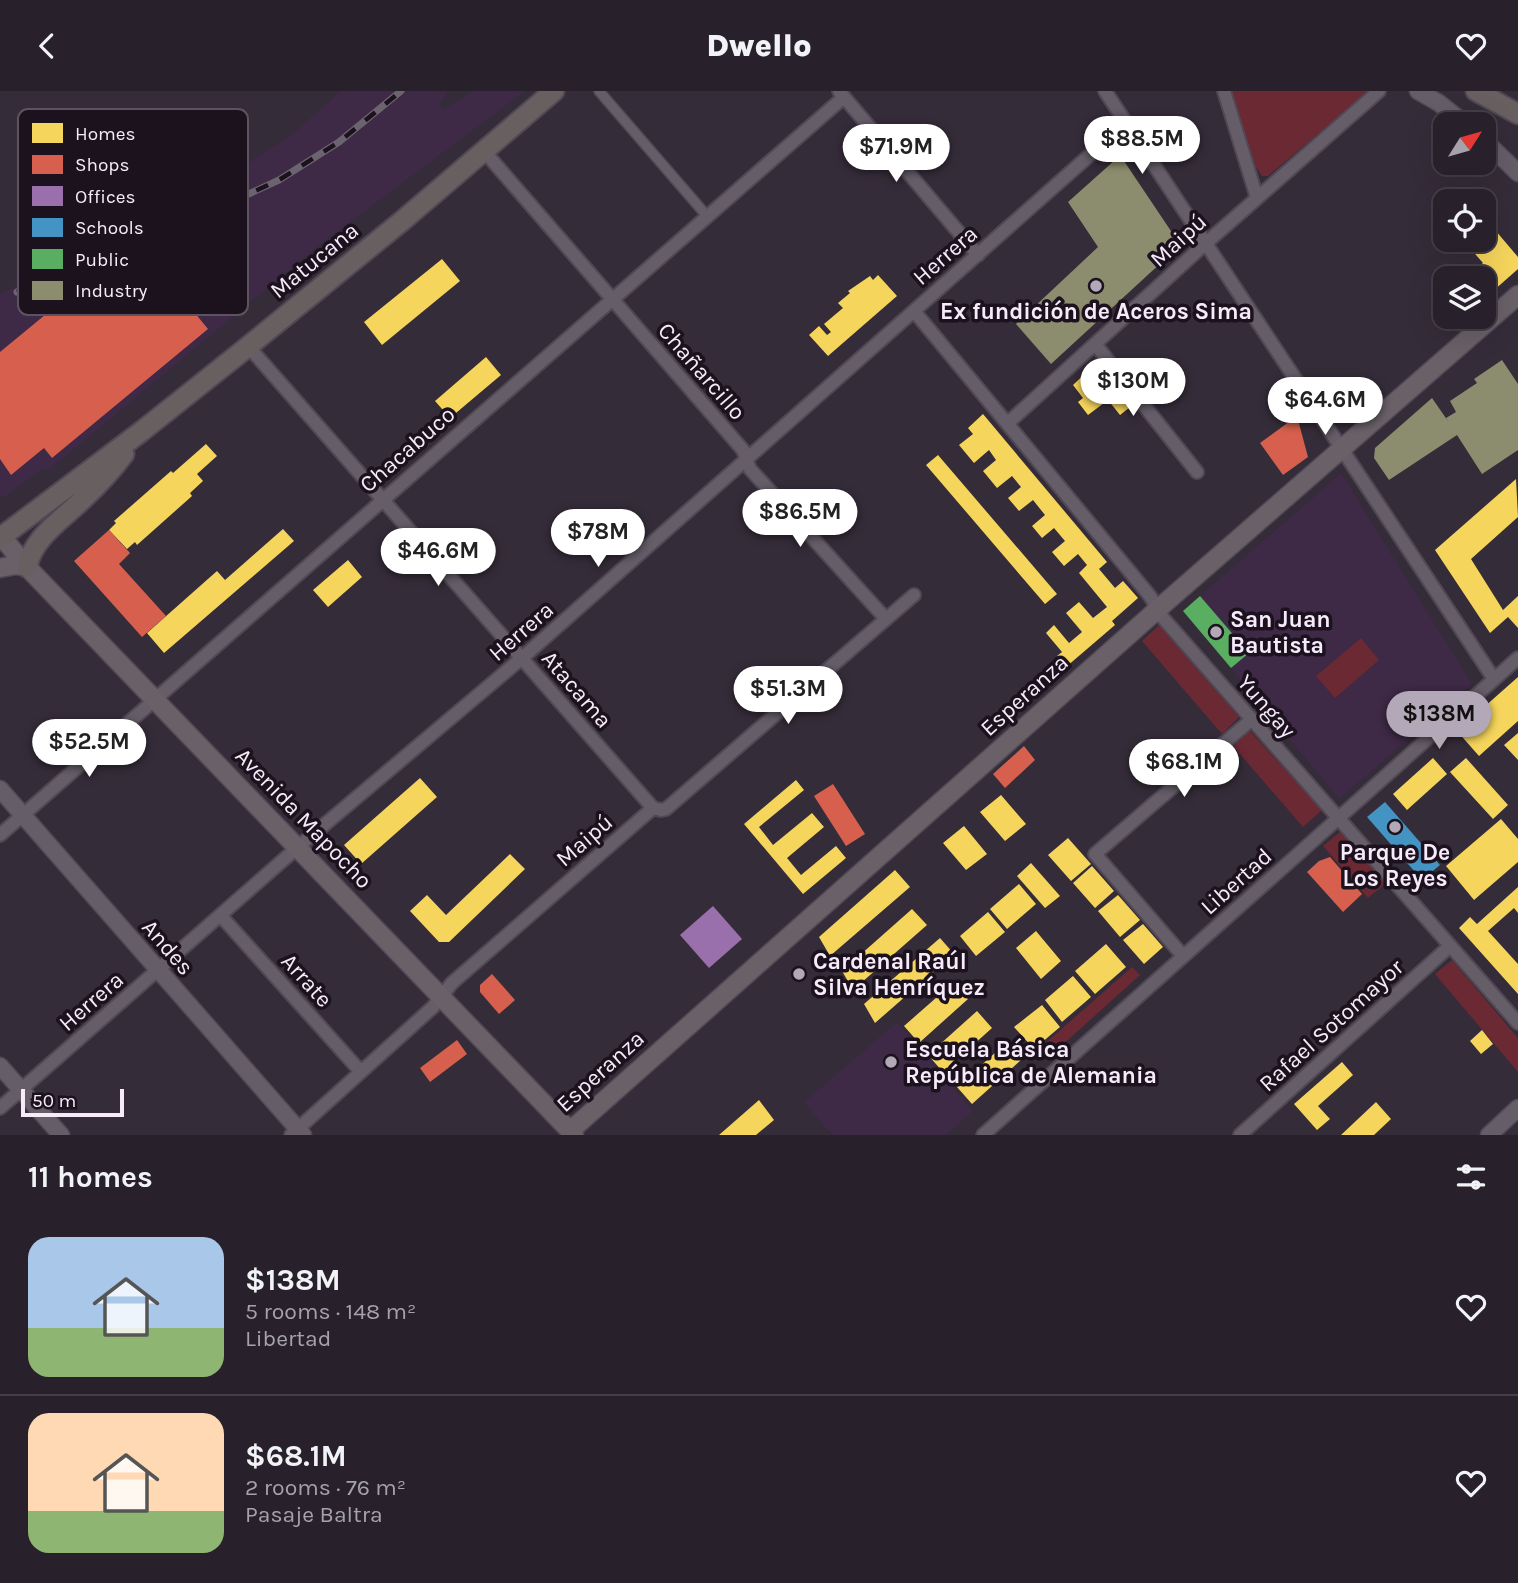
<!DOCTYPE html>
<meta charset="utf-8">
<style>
:root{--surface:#28212b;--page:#342e37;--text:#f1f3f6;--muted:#a5a3a9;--line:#443e47;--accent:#b2a8b7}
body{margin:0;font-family:Karla,sans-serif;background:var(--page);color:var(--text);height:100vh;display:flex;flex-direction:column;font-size:26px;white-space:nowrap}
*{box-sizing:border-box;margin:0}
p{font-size:23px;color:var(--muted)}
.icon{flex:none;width:38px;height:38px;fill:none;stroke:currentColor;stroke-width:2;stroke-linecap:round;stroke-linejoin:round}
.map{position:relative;height:1044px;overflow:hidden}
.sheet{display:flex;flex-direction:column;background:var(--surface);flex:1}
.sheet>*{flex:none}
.needle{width:46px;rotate:53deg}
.buttons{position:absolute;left:1433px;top:21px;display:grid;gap:14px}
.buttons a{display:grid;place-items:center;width:63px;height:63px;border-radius:14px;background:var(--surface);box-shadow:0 7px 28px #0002,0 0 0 2px var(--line);font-size:35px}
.scale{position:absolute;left:21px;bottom:18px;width:103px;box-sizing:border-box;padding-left:7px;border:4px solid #f6eafb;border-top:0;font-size:19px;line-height:24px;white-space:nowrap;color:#f6eafb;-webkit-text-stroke:5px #1b121e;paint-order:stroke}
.price{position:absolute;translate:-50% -60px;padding:0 16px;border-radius:24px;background:#fff;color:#222;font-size:23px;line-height:46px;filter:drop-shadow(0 2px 4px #0008)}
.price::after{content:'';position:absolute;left:50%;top:42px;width:21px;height:16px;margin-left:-10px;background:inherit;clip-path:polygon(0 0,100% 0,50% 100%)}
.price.selected{background:var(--accent);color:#111}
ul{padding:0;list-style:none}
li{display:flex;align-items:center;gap:21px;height:175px;padding:0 28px}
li+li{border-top:2px solid var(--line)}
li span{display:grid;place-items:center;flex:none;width:196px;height:140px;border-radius:21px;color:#555}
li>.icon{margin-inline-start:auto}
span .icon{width:84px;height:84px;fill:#fffc;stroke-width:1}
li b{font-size:30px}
h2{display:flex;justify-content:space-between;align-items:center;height:84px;padding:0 28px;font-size:30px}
header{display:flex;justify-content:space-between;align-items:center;height:91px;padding:0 28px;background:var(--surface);font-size:32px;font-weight:800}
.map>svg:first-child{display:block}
</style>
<header><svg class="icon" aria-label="back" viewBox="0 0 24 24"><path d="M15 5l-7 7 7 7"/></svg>Dwello<svg class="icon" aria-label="heart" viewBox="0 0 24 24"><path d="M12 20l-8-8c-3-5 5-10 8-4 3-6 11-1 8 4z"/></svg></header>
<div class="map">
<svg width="1518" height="1044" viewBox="0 0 1518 1044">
<rect width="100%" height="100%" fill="#352c39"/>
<path fill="#3e2946" d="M339 0H448L439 15 443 19 474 0H525L318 155 50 378H42L3 407 0 404V203L225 86 289 46 331 9Z
M1341 382 1472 593 1339 708 1231 577 1248 562 1200 505Z
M897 931 973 1020 946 1044H832L804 1011Z"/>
<path fill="#6b2933" d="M1231 0H1369L1268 85H1262L1253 72Z
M1159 534 1239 626 1222 643 1142 550Z
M1361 547 1379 569 1335 607 1316 585Z
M1250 640 1322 719 1303 736 1233 655Z
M1341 740 1386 792 1368 807 1323 755Z
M1452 869 1518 947V981L1435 883Z
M1132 876 1140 884 1048 967 1041 956Z"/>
<path fill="#f6d55c" d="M1484 126 1518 166V178L1484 208V187H1461L1475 175 1477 177 1483 172 1463 149H1484Z
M442 168 460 190 382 254 364 231Z
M878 184 897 205 828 265 809 244 819 235 827 244 831 241 824 233 843 217 838 212 850 202 848 200 870 185 873 189Z
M486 266 501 284 450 327 435 310Z
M1095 273H1103L1134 313 1120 324 1108 309 1088 324 1078 311 1083 307 1073 294Z
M983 323 1107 471 1099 478 1115 497 1123 490 1138 507 1112 530 1115 534 1066 576 1057 565 1062 561 1046 542 1054 534 1069 552 1082 541 1066 522 1079 511 1093 527 1107 516 1079 482 1087 474 1078 463 1064 475 1052 461 1065 450 1054 437 1042 447 1032 435 1045 424 1033 409 1019 420 1008 407 1021 396 1012 385 997 397 983 380 996 369 989 359 974 372 959 354 973 343 968 337Z
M206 353 217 365 197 383 203 390 190 402 192 405 137 454 135 451 127 458 109 439 116 432 114 430 171 380 173 382Z
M938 364 1057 503 1045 513 926 374Z
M1516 388 1518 426 1471 468 1503 519 1518 505V537L1508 526 1490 542 1435 459Z
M283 438 294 450 164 562 147 542 217 480 225 489Z
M348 469 362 486 328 516 313 499Z
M1518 586V630L1479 665 1457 640Z
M1518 642V669L1504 654Z
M1433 667 1447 683 1407 719 1393 703Z
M1466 667 1508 714 1493 728 1450 681Z
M420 687 437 706 361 773 344 754Z
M796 689 804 699 759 736 773 754 812 722 824 736 787 767 801 784 836 755 846 767 803 803 744 733Z
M1001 704 1026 733 1005 750 980 721Z
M1501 728 1518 748V771L1474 809 1446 775Z
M964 735 987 763 966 779 943 752Z
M1068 747 1091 773 1071 790 1048 764Z
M510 763 525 778 449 851H439L410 820 427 804 446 824Z
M1031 772 1060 805 1045 817 1017 785Z
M1092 775 1114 800 1095 817 1073 792Z
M895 779 910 796 830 865 819 846Z
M1019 793 1036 813 1007 838 990 818Z
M1518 796V822L1514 817 1488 840 1518 873V903L1459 837 1470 826 1477 833Z
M1118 804 1140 829 1120 846 1098 820Z
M912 818 927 834 853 899 842 880Z
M988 821 1005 841 976 865 960 845Z
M1143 833 1163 856 1144 873 1123 849Z
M1036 840 1061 870 1041 888 1016 857Z
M940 847 954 863 875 932 864 913Z
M1106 853 1126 876 1095 903 1075 880Z
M1073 885 1091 906 1062 931 1045 909Z
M953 892 968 908 919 952 904 935Z
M1042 914 1060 936 1034 958 1014 936Z
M977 920 992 937 943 981 928 964Z
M1482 939 1493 953 1481 963 1470 950Z
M1006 952 1021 969 972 1013 957 996Z
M1342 971 1353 984 1318 1015 1330 1028 1317 1039 1294 1013Z
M759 1009 774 1029 756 1044H719Z
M1376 1011 1391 1028 1374 1044H1341Z"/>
<path fill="#d6604d" d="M133 174 158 177 208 238 52 367 44 357 11 384 0 368V261L85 191 89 196 101 186 104 190 117 180 121 185Z
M1297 325 1308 366 1283 384 1260 352Z
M109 439 130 462 119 473 166 525 142 546 74 470Z
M1024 655 1035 669 1005 697 993 683Z
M833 693 865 743 846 755 814 705Z
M1330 766 1362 803 1343 821 1307 781 1319 770Z
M492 883 515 909 499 923 480 901V894Z
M457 949 467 963 430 991 420 977Z"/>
<path fill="#9970ab" d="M713 815 742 848 709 877 680 844Z"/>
<path fill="#4393c3" d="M1385 711 1440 774 1422 789 1367 726Z"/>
<path fill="#5aae61" d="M1200 505 1249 562 1231 577 1183 520Z"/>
<path fill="#8c8c6e" d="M1115 69 1124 70 1177 149 1176 158 1051 273 1016 233 1098 156 1068 111Z
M1502 269 1518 293V359L1482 383 1457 344 1389 389 1374 367 1375 357 1432 307 1450 333 1446 327 1456 321 1450 310 1477 292 1474 288Z"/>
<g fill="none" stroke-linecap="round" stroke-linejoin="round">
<g stroke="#504854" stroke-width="12">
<path id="pedestrian" d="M599 0 707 125"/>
</g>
<g stroke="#504854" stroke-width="16">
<path id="minor" d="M839 0 978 164
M1105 0 1494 588
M1224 0 1257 107
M484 60 743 359 750 378 886 528
M914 220 1150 505 1163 527 1518 932
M1095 253 1197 381
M248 255 653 717
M1008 332 1206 152 1379 0
M653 717 661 719 666 718 914 504
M0 744 844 6
M221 825 361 981
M1183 865 1095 763 1251 629
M0 1017 298 756 522 567 1126 32
M291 1044 433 916 452 892 653 717
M983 1044 1518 567
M1240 1044 1450 855"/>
</g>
<g stroke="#504854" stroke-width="19">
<path id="tertiary" d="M1418 0 1439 12 1465 33
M1484 49 1518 82
M0 698 303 1044
M0 975 61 1044
M1489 1044 1518 1017"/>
</g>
<g stroke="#504854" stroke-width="21">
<path id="secondary" d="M2 446 27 476 574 1044
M0 477 16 474 27 476
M570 1040 1158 518 1518 204"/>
</g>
<g stroke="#504854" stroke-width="23">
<path id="primary" d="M1476 0 1518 23
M0 447 142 340 240 262 402 130 554 0
M27 476C33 446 63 428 83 408 98 394 112 379 124 363"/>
</g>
<use href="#pedestrian" stroke="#655d68" stroke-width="9"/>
<use href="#minor" stroke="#655d68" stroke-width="12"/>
<use href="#tertiary" stroke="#655d68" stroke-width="16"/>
<use href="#secondary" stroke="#696068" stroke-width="18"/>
<use href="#primary" stroke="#685f61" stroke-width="19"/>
<g stroke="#6b646e" stroke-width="7">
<path id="rail" d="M17 201 83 171 203 124 279 89 339 51 401 0"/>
</g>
<use href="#rail" stroke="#1b121e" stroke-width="4.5" stroke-dasharray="13" stroke-linecap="butt"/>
</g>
<g fill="#b2a8b7" stroke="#1b121e" stroke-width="2.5">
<circle cx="1096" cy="195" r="7"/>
<circle cx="1216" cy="541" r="7"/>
<circle cx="1395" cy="736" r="7"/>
<circle cx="799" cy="883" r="7"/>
<circle cx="891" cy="971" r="7"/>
</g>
<g text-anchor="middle" stroke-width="7" stroke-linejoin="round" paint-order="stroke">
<g font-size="23" fill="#f6eafb" stroke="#1b121e">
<text transform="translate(1178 149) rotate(-42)" y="8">Maipú</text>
<text transform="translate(945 164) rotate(-41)" y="8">Herrera</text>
<text transform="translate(314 169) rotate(-39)" y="8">Matucana</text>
<text transform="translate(702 280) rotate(49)" y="8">Chañarcillo</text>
<text transform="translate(407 358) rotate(-41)" y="8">Chacabuco</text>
<text transform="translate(521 540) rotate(-41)" y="8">Herrera</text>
<text transform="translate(577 598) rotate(49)" y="8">Atacama</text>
<text transform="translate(1024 604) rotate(-42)" y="8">Esperanza</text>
<text transform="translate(1267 615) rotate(49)" y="8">Yungay</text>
<text transform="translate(304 727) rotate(46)" y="8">Avenida Mapocho</text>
<text transform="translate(584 749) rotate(-41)" y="8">Maipú</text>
<text transform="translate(1236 790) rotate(-42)" y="8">Libertad</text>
<text transform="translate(168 856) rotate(49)" y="8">Andes</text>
<text transform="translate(307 889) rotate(48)" y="8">Arrate</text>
<text transform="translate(91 910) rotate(-41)" y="8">Herrera</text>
<text transform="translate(1331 934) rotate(-42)" y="8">Rafael Sotomayor</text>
<text transform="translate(600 980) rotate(-42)" y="8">Esperanza</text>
</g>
<g font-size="23" font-weight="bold" fill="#f6eafb" stroke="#1b121e" text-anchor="start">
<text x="1096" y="228" text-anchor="middle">Ex fundición de Aceros Sima</text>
<text x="1230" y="536">San Juan<tspan x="1230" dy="26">Bautista</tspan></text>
<text x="1395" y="769" text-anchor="middle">Parque De<tspan x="1395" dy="26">Los Reyes</tspan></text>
<text x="813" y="878">Cardenal Raúl<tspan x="813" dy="26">Silva Henríquez</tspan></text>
<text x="905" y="966">Escuela Básica<tspan x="905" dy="26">República de Alemania</tspan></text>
</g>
</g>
<rect x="18" y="18" width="230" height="206" rx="10" fill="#1b121e" stroke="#5d5360" stroke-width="2"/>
<rect x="32" y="32" width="31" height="20" fill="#f6d55c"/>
<rect x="32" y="64" width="31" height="19" fill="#d6604d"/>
<rect x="32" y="95" width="31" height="20" fill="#9970ab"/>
<rect x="32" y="127" width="31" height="19" fill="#4393c3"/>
<rect x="32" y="158" width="31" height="20" fill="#5aae61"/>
<rect x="32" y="190" width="31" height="19" fill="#8c8c6e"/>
<g font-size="19" fill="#f6eafb">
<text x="75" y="49">Homes</text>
<text x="75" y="80">Shops</text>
<text x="75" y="112">Offices</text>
<text x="75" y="143">Schools</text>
<text x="75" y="175">Public</text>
<text x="75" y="206">Industry</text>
</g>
</svg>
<div class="buttons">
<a><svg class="needle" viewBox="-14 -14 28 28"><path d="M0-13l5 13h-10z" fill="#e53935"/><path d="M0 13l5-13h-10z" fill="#a5a3a9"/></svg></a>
<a><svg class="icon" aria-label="locate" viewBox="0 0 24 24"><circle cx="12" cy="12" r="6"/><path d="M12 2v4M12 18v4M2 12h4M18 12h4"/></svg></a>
<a><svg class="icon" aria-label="layers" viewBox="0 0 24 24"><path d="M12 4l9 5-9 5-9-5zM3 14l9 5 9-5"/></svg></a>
</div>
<div class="scale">50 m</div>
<b class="price" style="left:1142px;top:85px">$88.5M</b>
<b class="price" style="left:896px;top:93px">$71.9M</b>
<b class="price" style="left:1133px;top:327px">$130M</b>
<b class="price" style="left:1325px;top:346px">$64.6M</b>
<b class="price" style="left:800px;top:458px">$86.5M</b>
<b class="price" style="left:598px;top:478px">$78M</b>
<b class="price" style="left:438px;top:497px">$46.6M</b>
<b class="price" style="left:788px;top:635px">$51.3M</b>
<b class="price selected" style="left:1439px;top:660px">$138M</b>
<b class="price" style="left:89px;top:688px">$52.5M</b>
<b class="price" style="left:1184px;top:708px">$68.1M</b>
</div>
<section class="sheet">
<h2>11 homes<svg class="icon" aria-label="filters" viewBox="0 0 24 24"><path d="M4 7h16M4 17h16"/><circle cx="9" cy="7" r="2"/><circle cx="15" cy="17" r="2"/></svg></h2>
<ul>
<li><span style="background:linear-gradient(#a9c7e8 65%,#8fb573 0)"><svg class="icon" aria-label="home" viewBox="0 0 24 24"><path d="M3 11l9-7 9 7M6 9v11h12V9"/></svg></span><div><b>$138M</b><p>5 rooms · 148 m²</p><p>Libertad</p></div><svg class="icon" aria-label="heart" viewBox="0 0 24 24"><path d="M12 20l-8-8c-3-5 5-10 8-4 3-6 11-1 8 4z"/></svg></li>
<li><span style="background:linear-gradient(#ffd9b3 70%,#8fb573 0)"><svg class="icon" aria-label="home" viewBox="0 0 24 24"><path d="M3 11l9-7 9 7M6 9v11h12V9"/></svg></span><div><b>$68.1M</b><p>2 rooms · 76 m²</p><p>Pasaje Baltra</p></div><svg class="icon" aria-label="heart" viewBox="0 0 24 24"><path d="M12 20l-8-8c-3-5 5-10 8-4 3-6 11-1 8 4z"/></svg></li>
</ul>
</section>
